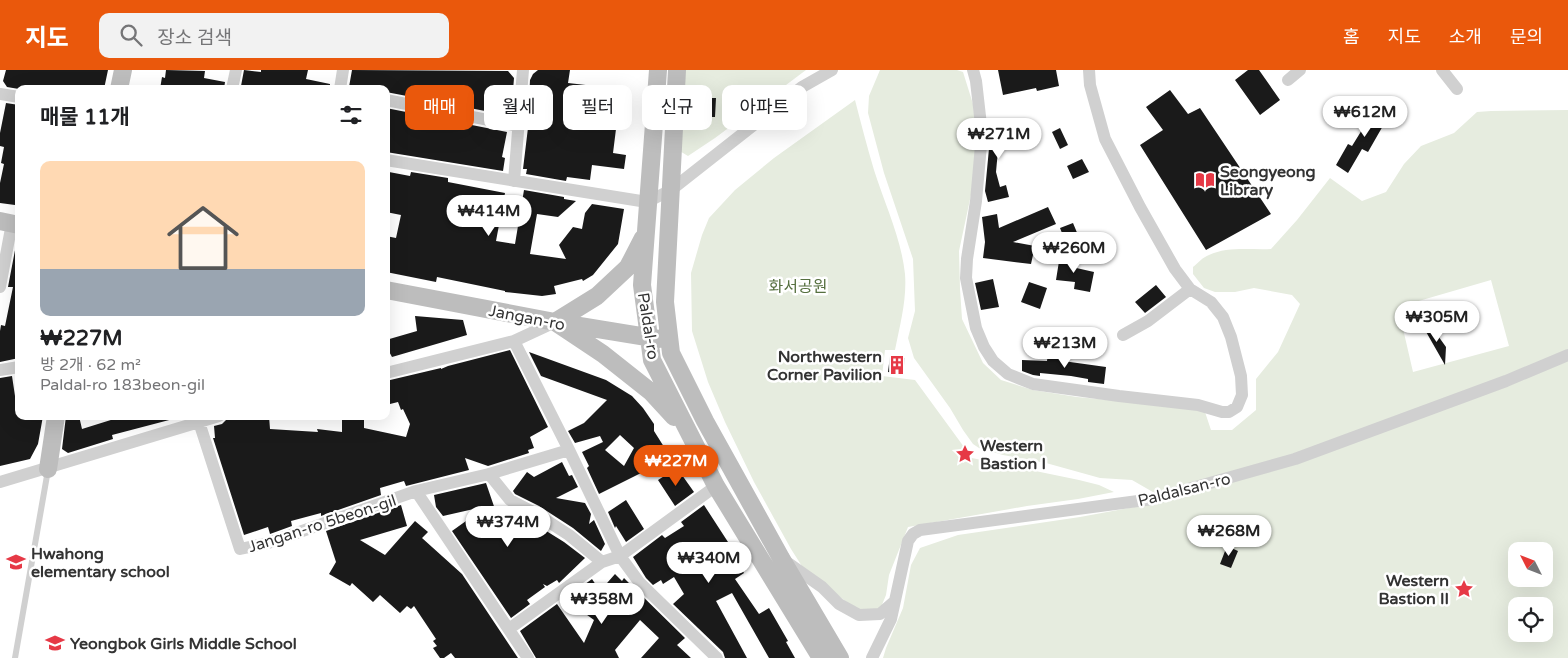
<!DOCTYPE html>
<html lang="ko">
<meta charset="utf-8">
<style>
:root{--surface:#fff;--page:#f2f2f2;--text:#202124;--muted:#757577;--accent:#ea580c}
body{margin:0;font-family:"Varela Round","Noto Sans KR",sans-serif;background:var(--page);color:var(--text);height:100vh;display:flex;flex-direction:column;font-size:19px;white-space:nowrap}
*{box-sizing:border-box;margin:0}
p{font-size:16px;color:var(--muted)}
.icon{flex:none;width:28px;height:28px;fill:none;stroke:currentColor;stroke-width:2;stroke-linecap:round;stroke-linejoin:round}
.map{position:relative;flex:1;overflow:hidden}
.panel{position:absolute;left:15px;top:15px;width:375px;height:335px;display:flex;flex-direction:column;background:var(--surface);border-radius:10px;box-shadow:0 5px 20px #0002}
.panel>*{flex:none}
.banner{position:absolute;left:405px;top:15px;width:475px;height:45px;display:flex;gap:10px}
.needle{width:32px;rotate:312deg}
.buttons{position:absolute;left:1508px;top:472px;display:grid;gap:10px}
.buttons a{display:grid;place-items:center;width:45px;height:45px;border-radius:10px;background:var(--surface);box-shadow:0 5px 20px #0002;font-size:25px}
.price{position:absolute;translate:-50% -42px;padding:0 11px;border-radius:18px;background:#fff;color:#222;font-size:16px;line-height:32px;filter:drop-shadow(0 1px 2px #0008)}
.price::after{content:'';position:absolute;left:50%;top:30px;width:15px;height:11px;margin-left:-8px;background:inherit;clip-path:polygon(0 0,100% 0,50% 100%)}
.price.selected{background:var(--accent);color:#fff}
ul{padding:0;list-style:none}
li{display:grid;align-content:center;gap:10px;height:265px;padding:0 25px}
li span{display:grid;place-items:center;height:155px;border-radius:10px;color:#555}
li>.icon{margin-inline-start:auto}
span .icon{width:90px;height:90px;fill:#fffc;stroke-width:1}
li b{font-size:21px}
h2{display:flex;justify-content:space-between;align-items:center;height:60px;padding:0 25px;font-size:21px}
.pill{padding:0 18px;border-radius:10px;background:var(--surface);box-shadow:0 5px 20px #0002;font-size:18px;line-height:45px}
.pill.selected{background:var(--accent);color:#fff}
header{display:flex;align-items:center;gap:30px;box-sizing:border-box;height:70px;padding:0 25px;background:var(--accent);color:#fff}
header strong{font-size:24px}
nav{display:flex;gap:28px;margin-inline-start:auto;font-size:18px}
.search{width:350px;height:45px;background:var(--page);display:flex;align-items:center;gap:12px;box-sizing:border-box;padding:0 18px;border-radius:10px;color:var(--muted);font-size:19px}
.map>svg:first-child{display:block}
</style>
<header>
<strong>지도</strong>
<div class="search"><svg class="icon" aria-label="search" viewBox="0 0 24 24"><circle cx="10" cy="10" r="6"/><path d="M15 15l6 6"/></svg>장소 검색</div>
<nav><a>홈</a><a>지도</a><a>소개</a><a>문의</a></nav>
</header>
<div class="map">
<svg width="1568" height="588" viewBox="0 0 1568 588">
<rect width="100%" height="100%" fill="#fff"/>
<path fill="#e6ecdf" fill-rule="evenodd" d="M682 0H806L715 68 688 86 678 80Z
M880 0H957L963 2 973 34 977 71 972 120 959 181 960 219 962 249 983 293 1001 310 1033 320 1077 327 1195 338 1205 342 1211 360H1232L1256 340V309L1278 282 1300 234 1292 225 1254 218 1235 222H1215L1204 218 1193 204V197C1198 193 1203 187 1209 185 1228 176 1250 180 1271 179L1297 150 1330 108 1362 131 1386 122 1404 94 1421 76 1454 63 1477 42 1491 41 1568 40V588H883L886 578 903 538 911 495 920 478 958 465 1080 447 1145 435 1165 429 1132 410 1100 408 1046 393 1003 385 979 378 973 374 963 360 950 338 914 288 908 268 915 241 913 189 884 103 868 43 869 26ZM1491 210 1509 276 1413 302 1398 237ZM1516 481H1544V509H1516ZM1516 536H1544V564H1516Z
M855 30C861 53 867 77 874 100 885 135 901 167 905 204 907 229 900 255 895 280H885L882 306 915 310 964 377 957 385 963 393 972 388 1079 410 1099 415 1114 422 1078 429 1027 436 908 457 889 505 886 525 879 542 867 547 805 501 791 479 754 412 725 352 708 312 692 261 691 203 702 165 709 148 735 120 774 88Z"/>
<path fill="#1a1a1a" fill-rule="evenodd" d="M6 0H108L104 19H19L7 17 3 11Z
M166 0 205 1 204 8 225 12 224 19H160L162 7 165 8Z
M244 0 261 2V0H308L306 9 330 14V19H256L241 16Z
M352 0 508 1 514 8 511 46 386 22V19H359L349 17Z
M538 0H570L568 13 621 19 613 83 626 85 624 99 592 95 590 110 567 107 566 111 526 104 527 99H523L531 33 529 32 530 10 533 4Z
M998 0H1056L1059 16 1037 21 1036 18 1003 25Z
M1248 0H1259L1280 30 1260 45 1235 10Z
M1170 20 1188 44 1200 38 1271 144 1206 180 1140 75 1163 60 1146 37Z
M705 28H716L715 47H704Z
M6 33 19 35V72L17 82 19 83V135H15L0 133V113L4 94 1 93 4 77 0 76V63Z
M1378 33 1392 40 1368 82 1362 79 1348 103 1336 95 1348 74 1352 76 1365 55 1366 56Z
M386 38 507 62 502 87 505 88 503 101 386 82Z
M1017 48 1020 66 999 69 996 102 1000 117 1006 115 1009 127 988 132 985 121 990 68 999 69 997 51Z
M1060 58 1068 75 1060 79 1052 62Z
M1082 89 1089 102 1073 109 1067 96Z
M389 102 410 106 411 102 448 108V112L505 123 496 171 515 174 524 120 564 127V129L576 131 558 147 537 144 530 184 566 189 559 175 573 157 582 159 585 143 592 134 624 139 618 174 593 205 583 211 582 209 554 216 556 224 542 226 505 222V221L437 207 436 212 386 202V166L396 168 401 145 386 142V116Z
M1048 137 1056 154 1013 172 1035 176 1031 194 983 188 985 172 982 147 997 144 999 158Z
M1073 153 1083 177 1070 183 1060 158Z
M16 175 19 176V288L0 292V261L1 255 5 256 13 217H8Z
M1060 185 1074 187 1072 197 1094 202 1090 222 1074 219 1075 212 1056 210Z
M993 209 999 237 981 240 975 213Z
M1029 212 1047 218 1040 239 1021 232Z
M1156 215 1166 227 1145 243 1135 232Z
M1450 236 1455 240 1458 246 1452 254 1447 256 1439 251 1440 241Z
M415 246 463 250 467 265 392 287 386 276V270L417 261Z
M1431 256 1446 277 1445 295 1425 260Z
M510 280 548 357 530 367 534 378 528 380 529 383 488 396 465 388 469 400 406 416 404 411 380 418 381 425 321 446V443L291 451 292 456 270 464 268 457 244 465 213 368H215L214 356 222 354 226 350 238 347V350L269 346 270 359 318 362 317 359 342 362V346H364V358L406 367 410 354 403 339 401 340 398 332 386 335V311L441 298V299L448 296Z
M529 282 606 310 632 326 643 338 654 354V361L671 388 599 424 587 398 589 396 582 382 603 372 600 366 575 373 568 361 584 353 607 330 541 306ZM620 365 634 378 624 396 605 380Z
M1048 283 1063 285V291L1106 297 1104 314 1088 312V309L1071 306 1040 303V306L1033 305 1022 301V290L1047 291Z
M890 286 905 288 903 304 888 302Z
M12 306 18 346H43L38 374 30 389 0 396V308Z
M66 346H79L82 359 114 349 113 346H173V349L112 365 113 369 68 383 62 379Z
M562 392 569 406 572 405 578 417 556 428 585 433 591 444 589 454 594 450 605 474 601 481 573 458 539 436 515 424 513 421 527 402 534 407Z
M677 398 694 422 675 436 658 410Z
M486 413 498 448 519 444 564 472 585 488 559 513 557 510 547 516 543 514 545 517 527 530 530 534 511 548 452 461 487 436 443 446 436 437 434 425Z
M626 430 644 459 626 472 616 456 615 458 608 442Z
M401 435 407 456 360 470 385 485 415 451 428 462 422 468 462 504 518 588H455L451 583 444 588H440L433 578 437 576 433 571 436 569 414 536 411 539 407 536 400 543 380 525 373 532 352 513 350 516 329 504 336 492 326 461Z
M704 435 728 472 725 473 744 503 735 509 759 544 769 538 788 571 786 572 795 588H769L732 523 716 531 747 588H725L723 582 673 534 684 524 674 507 663 514 661 510 653 515 646 508 633 487 662 465 665 468 684 456 681 452Z
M1227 476 1238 481 1231 498 1220 494Z
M615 504 622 511 624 508 630 514 685 568 677 575 691 588H641L659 568 640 550 615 580 619 588H536L520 561 557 534 584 573 594 550 572 534 577 520 592 509 600 521Z"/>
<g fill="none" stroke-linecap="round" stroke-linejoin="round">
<path stroke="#d0d0d0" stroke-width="6" d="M15 588 48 400"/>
<path stroke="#d0d0d0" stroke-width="12" d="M973 0 976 11 982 64 976 131 967 189 966 208 976 258 984 277 993 291 1008 304 1033 314 1119 326 1198 335 1222 342H1229L1237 337 1242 325 1241 306 1231 267 1223 247 1211 232 1190 219 1175 199 1140 137 1105 69 1090 15 1089 0
M1442 0 1457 19
M1288 10 1300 0
M232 19 236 0
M340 19 343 0
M0 24 19 27
M386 30 519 56
M386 90 647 132 671 120 802 17 832 0
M514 111 523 0
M0 217 12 153
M1123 265 1148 251 1190 219
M514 271 569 380 620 486 639 512 717 588
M0 300 19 297
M386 303 514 271 555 252
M199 352 240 479 268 473 416 421 489 404 569 380
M489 404 510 430 535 443 569 465 602 492
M0 412 219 346
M416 421 528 588
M785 491 822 517 839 534 859 545 880 544 895 531
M509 559 602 492 620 486 716 416
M872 588 891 549 908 471 913 464 920 460 1153 429 1295 389 1506 311 1568 285"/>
<path stroke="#bdbdbd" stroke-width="18" d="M658 0 642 215 652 290 716 416 821 588
M677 0 665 232 671 283 705 351 781 488 840 588
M119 19 123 0
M0 151 19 155
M643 168 628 197 597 226 555 252 603 284 651 322 674 347
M386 220 555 252 659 269
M48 399 56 346"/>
</g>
<defs>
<g id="library-bare" transform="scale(1.5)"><path d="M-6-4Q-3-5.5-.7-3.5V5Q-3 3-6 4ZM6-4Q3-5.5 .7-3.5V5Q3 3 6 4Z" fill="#e63946" stroke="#fff" stroke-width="2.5" paint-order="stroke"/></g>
<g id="building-bare" transform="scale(1.5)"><path d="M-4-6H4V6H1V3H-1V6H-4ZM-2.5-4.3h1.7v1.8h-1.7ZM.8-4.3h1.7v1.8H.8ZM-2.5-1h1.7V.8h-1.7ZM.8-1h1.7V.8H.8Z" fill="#e63946" stroke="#fff" stroke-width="2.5" paint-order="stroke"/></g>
<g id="sight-bare" transform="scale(1.5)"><path d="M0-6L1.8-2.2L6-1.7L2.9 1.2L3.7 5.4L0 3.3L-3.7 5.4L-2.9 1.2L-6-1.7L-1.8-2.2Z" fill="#e63946" stroke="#fff" stroke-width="2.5" paint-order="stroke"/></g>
<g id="school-bare" transform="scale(1.5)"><path d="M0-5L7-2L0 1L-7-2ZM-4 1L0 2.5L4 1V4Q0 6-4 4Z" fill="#e63946" stroke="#fff" stroke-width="2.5" paint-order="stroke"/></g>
</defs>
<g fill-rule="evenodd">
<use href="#library-bare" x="1205" y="110"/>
<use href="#building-bare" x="897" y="295"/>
<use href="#sight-bare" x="965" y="384"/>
<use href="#school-bare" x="16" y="492"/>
<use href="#sight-bare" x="1464" y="519"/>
<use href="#school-bare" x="55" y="573"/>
</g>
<g text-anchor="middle" stroke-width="5" stroke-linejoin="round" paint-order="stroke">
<g font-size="16" font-weight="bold" fill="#333" stroke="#fff" text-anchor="start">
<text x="1220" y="107">Seongyeong<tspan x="1220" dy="18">Library</tspan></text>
<text x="882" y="292" text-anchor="end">Northwestern<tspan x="882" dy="18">Corner Pavilion</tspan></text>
<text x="980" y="381">Western<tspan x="980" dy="18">Bastion I</tspan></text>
<text x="31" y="489">Hwahong<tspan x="31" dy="18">elementary school</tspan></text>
<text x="1449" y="516" text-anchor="end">Western<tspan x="1449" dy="18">Bastion II</tspan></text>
<text x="70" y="579">Yeongbok Girls Middle School</text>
</g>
<g font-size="16" fill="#56703f" stroke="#fff">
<text x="798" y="222">화서공원</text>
</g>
<g font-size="16" fill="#333" stroke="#fff">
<text transform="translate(527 247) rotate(11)" y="6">Jangan-ro</text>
<text transform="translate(649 256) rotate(81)" y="6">Paldal-ro</text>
<text transform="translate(1184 419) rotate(-14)" y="6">Paldalsan-ro</text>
<text transform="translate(322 453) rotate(-18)" y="6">Jangan-ro 5beon-gil</text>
</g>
</g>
</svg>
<div class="buttons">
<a><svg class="needle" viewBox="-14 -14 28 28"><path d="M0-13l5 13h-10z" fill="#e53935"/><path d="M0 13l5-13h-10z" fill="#757577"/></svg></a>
<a><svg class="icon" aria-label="locate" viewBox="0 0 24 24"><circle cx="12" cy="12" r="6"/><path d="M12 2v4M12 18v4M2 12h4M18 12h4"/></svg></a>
</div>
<b class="price" style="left:1365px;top:68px">₩612M</b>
<b class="price" style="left:999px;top:90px">₩271M</b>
<b class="price" style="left:489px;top:167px">₩414M</b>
<b class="price" style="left:1074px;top:204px">₩260M</b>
<b class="price" style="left:1437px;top:273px">₩305M</b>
<b class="price" style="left:1065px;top:299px">₩213M</b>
<b class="price selected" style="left:676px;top:417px">₩227M</b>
<b class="price" style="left:508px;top:478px">₩374M</b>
<b class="price" style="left:1229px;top:487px">₩268M</b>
<b class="price" style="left:709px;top:514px">₩340M</b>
<b class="price" style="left:602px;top:555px">₩358M</b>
<div class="banner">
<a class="pill selected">매매</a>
<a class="pill">월세</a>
<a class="pill">필터</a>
<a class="pill">신규</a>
<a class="pill">아파트</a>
</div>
<section class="panel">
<h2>매물 11개<svg class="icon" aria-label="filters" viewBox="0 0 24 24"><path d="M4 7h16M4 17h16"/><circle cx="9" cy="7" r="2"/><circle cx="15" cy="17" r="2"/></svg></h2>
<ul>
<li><span style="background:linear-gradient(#ffd9b3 70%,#9aa5b1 0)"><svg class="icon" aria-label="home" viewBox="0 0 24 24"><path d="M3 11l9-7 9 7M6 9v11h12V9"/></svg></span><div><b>₩227M</b><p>방 2개 · 62 m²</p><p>Paldal-ro 183beon-gil</p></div></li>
</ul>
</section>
</div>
